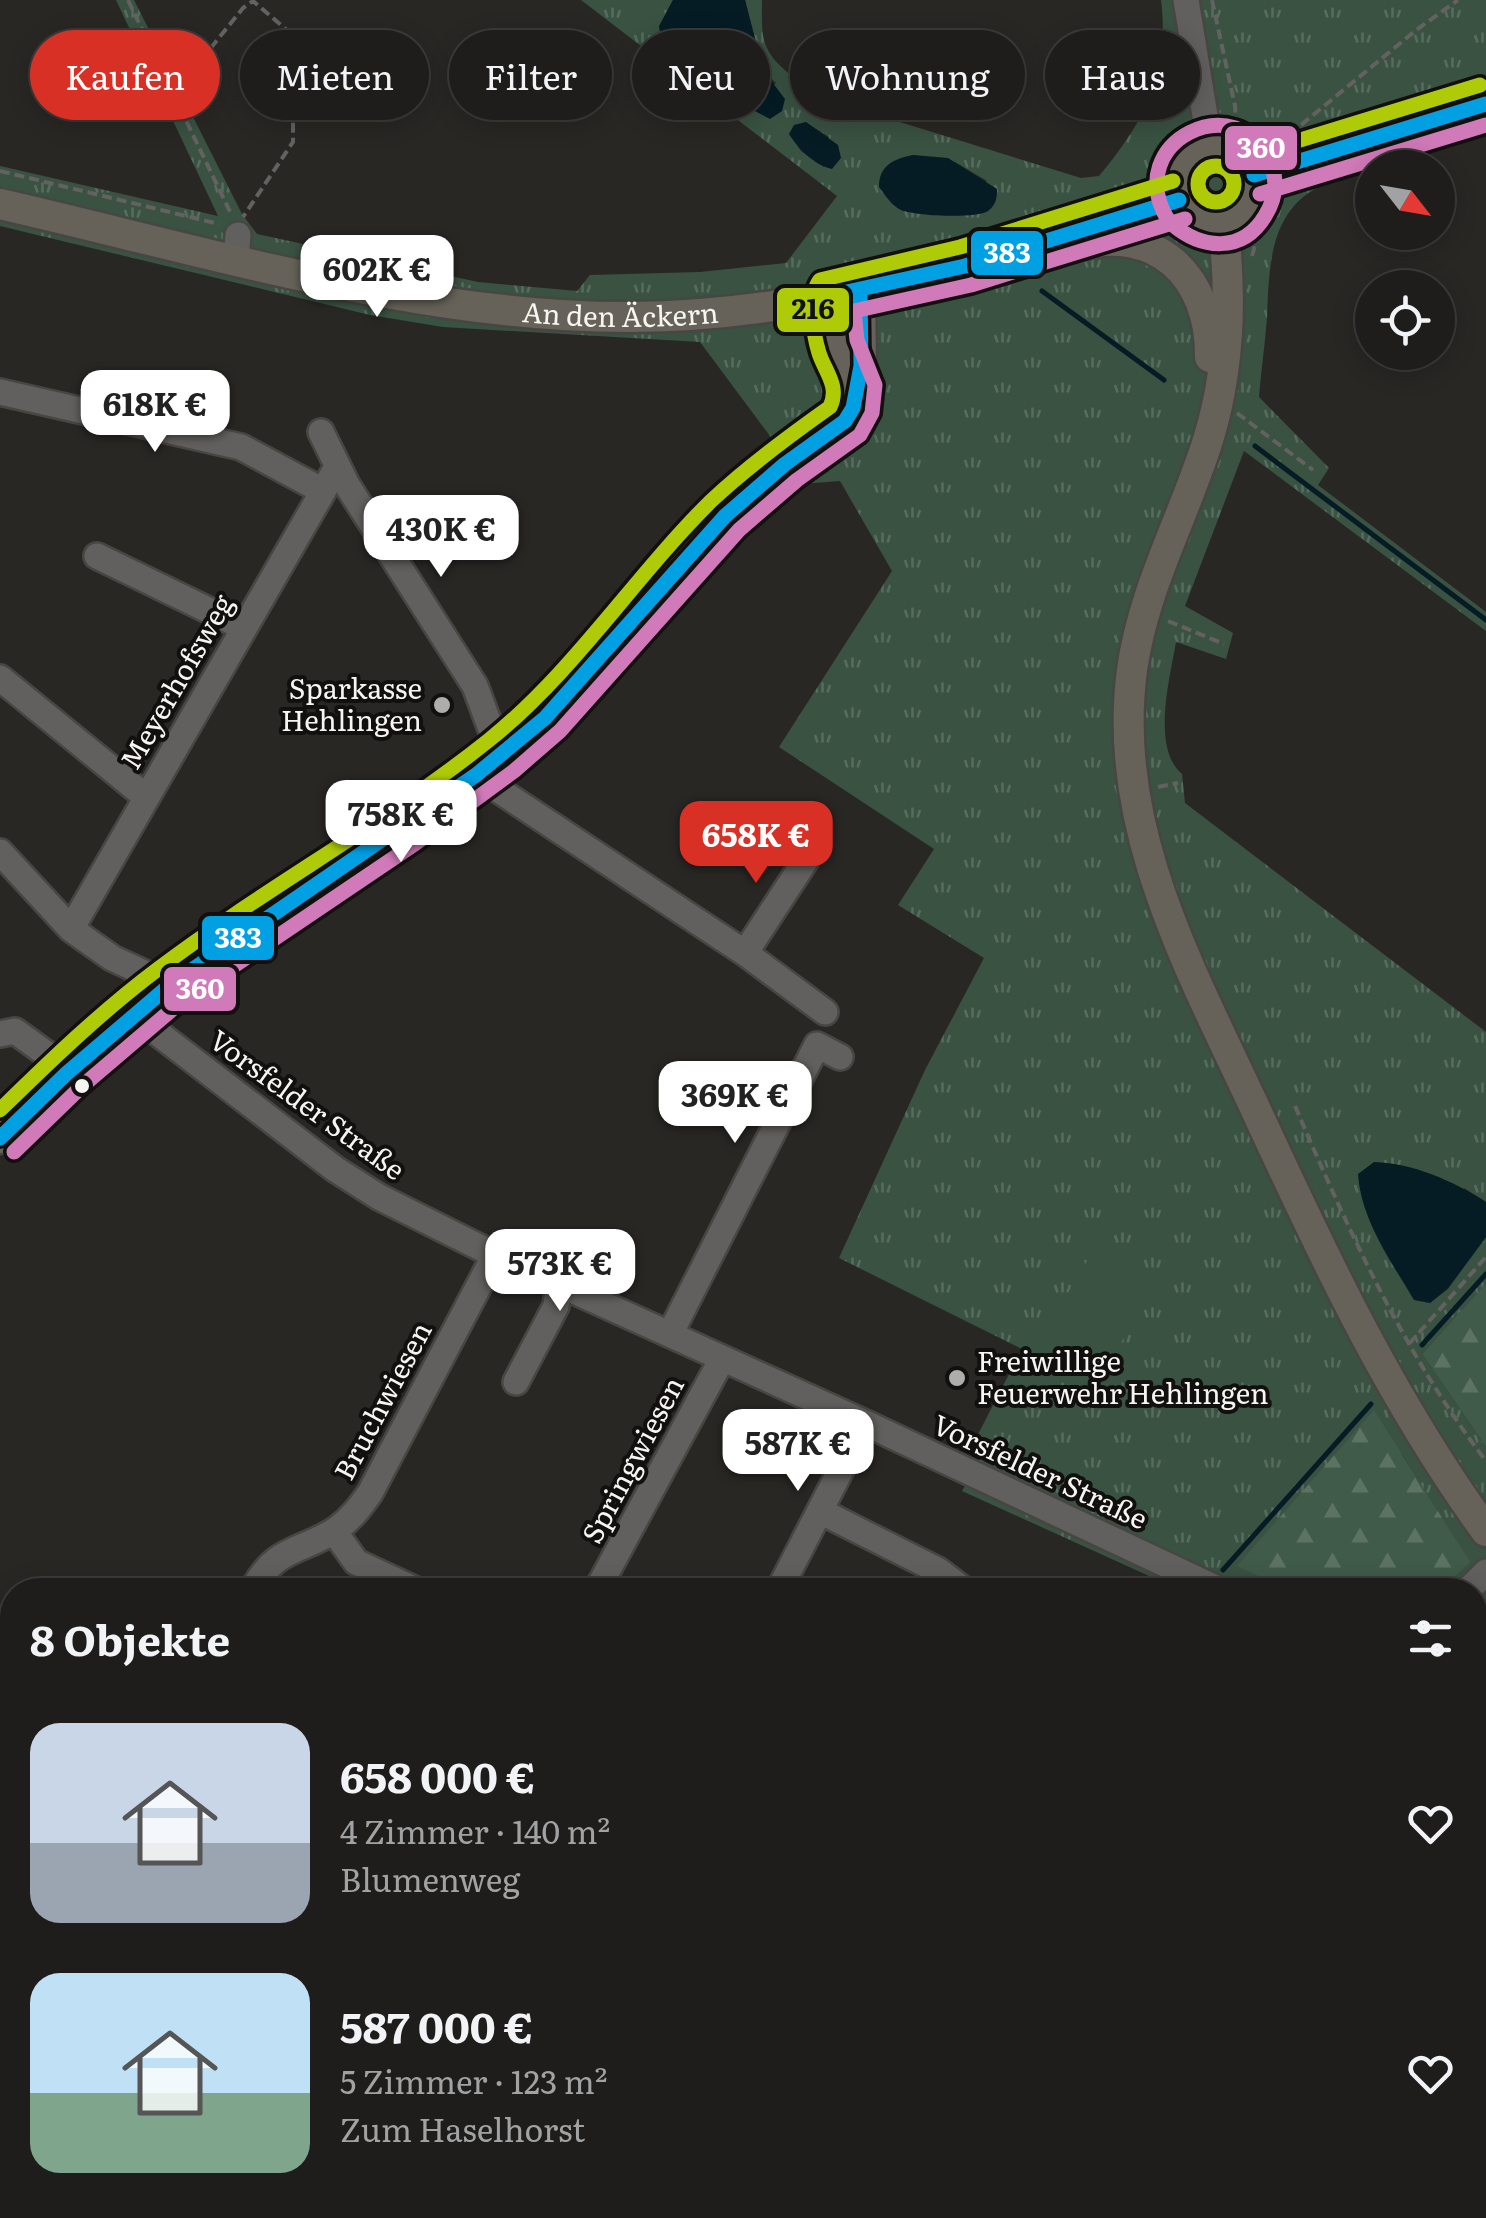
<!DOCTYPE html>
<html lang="de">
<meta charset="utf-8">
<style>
:root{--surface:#1f1d1b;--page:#272624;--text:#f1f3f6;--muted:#a1a2a3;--line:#3c3b3a;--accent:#d93025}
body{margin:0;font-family:Literata,serif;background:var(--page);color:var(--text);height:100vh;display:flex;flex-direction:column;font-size:38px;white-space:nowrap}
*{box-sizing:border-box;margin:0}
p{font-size:32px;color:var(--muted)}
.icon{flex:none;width:55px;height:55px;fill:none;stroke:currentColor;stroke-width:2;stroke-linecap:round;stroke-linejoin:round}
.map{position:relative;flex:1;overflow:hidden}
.drawer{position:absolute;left:0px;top:1578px;width:1488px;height:642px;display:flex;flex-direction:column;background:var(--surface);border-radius:40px 40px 0 0;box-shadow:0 5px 25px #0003,0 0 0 2px var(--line)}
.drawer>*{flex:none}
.guide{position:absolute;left:30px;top:30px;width:1428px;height:90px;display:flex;gap:20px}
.needle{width:65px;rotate:121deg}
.controls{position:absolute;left:1355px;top:150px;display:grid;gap:20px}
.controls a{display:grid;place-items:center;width:100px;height:100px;border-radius:50%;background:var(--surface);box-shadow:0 5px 25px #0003,0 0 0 2px var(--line);font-size:50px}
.price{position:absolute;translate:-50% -85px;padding:0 22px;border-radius:20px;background:#fff;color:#222;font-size:32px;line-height:65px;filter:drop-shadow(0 2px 5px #0008)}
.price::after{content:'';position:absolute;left:50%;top:60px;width:30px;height:22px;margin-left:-15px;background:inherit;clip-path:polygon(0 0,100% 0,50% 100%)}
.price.on{background:var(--accent);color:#fff}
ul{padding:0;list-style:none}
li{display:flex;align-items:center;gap:30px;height:250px;padding:0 30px}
li span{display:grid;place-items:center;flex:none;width:280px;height:200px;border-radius:30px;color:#555}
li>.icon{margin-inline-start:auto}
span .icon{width:120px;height:120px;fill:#fffc;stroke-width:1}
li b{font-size:42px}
h2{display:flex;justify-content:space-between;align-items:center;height:120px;padding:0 30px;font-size:42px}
.pill{padding:0 35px;border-radius:45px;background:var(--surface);box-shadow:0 5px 25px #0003,0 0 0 2px var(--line);font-size:35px;line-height:90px}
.pill.on{background:var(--accent);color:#fff}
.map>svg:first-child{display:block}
</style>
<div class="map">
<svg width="1486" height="2218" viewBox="0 0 1486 2218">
<defs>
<pattern id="grass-tufts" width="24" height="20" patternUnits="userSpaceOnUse" patternTransform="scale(2.5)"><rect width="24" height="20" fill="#395242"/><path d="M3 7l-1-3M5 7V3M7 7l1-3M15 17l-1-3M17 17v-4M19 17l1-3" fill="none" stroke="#566c5e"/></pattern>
<pattern id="forest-firs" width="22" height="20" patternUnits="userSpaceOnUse" patternTransform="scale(2.5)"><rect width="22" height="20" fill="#405b49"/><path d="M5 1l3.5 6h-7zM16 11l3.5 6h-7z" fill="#5c7364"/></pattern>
</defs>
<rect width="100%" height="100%" fill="#292724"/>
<path fill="url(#grass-tufts)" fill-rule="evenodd" d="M116 0H134L242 214 257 234 478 282 577 291 590 275 700 272 786 263 837 196 581 0H673L666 13 662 40 706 68 749 108 776 83 763 70 745 0H762C762 12 761 28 764 40 772 70 811 88 835 102L1081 178 1099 176C1145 121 1170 73 1161 0H1486V133L1321 186C1269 210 1269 268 1267 318 1265 344 1261 371 1259 397L1329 468 1318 485 1486 612V631L1244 451 1185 606 1233 633 1226 659 1176 642C1170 678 1151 748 1182 774L1185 803 1486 1032V1202L1464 1188 1430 1303 1448 1289 1486 1237V1283L1422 1354 1486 1447V1601L1475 1608V1590H1440L1469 1562 1402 1454 1238 1566 1288 1590H1180L962 1491 985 1450 973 1444 1022 1349 839 1258 925 1070 984 958 898 905 934 849 779 747 892 571 840 481 787 485 764 455 776 444 700 342 443 327 370 315 0 226V166L218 216ZM805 122 829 137 824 167 801 151 789 134ZM913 155 955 162 987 181 934 214 903 210Z
M640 2208H1006L1000 2218H630Z"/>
<path fill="url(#forest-firs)" d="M1486 1283V1447L1422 1354Z
M1374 1410 1470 1562 1440 1590H1288L1237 1566Z
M1486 1601V1674L1475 1669V1608Z"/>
<path fill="#395242" d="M1094 1249 1155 1285 1089 1397 1028 1361Z"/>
<path fill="#051c25" d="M673 0H745L763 70 785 99 782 111 770 119 749 108 706 68 661 40 659 26Z
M806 122 838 145 841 158 832 169C814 165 799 149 789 134L794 125Z
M913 155 948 158 997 189C997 198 996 205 988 211 976 219 915 216 901 210 891 205 886 196 879 187 879 165 894 159 913 155Z
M1374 1162C1413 1163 1453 1181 1486 1202V1237L1448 1288 1430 1303 1414 1300C1391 1261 1361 1220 1358 1174Z"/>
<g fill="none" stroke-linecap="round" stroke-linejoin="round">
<path stroke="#051c25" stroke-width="5" d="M1042 291 1164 380
M1255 446 1486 620
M1422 1345 1486 1274
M1223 1570 1371 1404
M0 1763 12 1771
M637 2218 646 2208"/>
<g stroke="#484643" stroke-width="30">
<path id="minor" d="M1186 0 1210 146
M1254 175 1486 104
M236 259 238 235
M0 392 241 447 321 490
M321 432 347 485 475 686 501 756
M97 556 243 627
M0 678 146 797
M476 775 745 953 825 1012
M0 852 71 929 112 958 170 985
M71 929 337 467
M745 953 813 849
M133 1014 335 1169 379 1197 495 1255 865 1423 1220 1590
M0 1034 15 1031 70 1071
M670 1334 817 1045 840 1057
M516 1382 556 1306 559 1283
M820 1511 939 1571 964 1590
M334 1531 356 1562 416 1590
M253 1590C275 1546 303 1552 337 1529 351 1519 360 1507 370 1493L495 1255
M597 1590 722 1359
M779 1590 865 1423
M1468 1590 1486 1572
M0 2028 12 2009
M0 2128 12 2170
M24 2208 27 2218
M351 2208 359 2218
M396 2218 410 2208"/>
</g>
<g stroke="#484643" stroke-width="35">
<g id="major">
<circle cx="1216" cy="185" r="39"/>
<path id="s1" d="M0 204C202 250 425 319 633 317 821 316 1001 256 1179 200"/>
<path d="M1223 224C1232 297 1230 369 1208 440 1184 517 1143 589 1132 670 1110 832 1196 979 1261 1121 1328 1266 1392 1401 1486 1531"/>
<path d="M1076 246C1157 223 1211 277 1210 357"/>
<path d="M833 295 837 345 855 385"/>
<path d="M0 1138 67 1073 170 985 476 775 545 718 725 516 785 464 845 421 853 408 861 366 860 290"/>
</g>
</g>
<path stroke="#636260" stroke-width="4" stroke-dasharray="10 5" stroke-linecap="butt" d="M128 0 232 216
M1212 0 1235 106 1236 125
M173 95 243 8 253 1 288 31 290 41 259 86 293 122V142L243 217
M1228 122 1270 149
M1278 144 1415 31 1458 0
M0 171 219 224
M1151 183 1177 136 1184 128
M1252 256 1257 238 1285 190
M967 291 989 287 1064 265
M790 329 815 334
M1237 413 1313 470
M1168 621 1224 644
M1158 787 1178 783
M1295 1106C1348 1229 1404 1354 1486 1461
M1409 1344 1486 1257
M494 2208 504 2218
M987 2218 993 2208"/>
<use href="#minor" stroke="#61605e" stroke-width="25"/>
<use href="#major" stroke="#666259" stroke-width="30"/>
<g stroke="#12100e" stroke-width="22">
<path id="bus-1" d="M1254 175 1486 104
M833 295 965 266 1179 200
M0 1138 67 1073 170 985 476 775 545 718 725 516 785 464 845 421 853 408 861 366 860 290"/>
</g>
<g stroke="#12100e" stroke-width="22">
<path id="bus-2" d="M1260 194 1486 125
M1168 220C1120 141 1240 84 1271 164 1278 182 1275 200 1265 216 1242 254 1201 249 1172 224
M14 1152 80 1088 182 1001 416 843 514 771 560 731 739 530 797 480 860 435 872 413 875 385 857 340 854 311 971 285 1185 219"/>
</g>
<g stroke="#12100e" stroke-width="22">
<path id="bus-3" d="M1248 156 1480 85
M1198 184a18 18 0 1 1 36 0a18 18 0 1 1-36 0Z
M0 1110C50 1061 102 1011 158 969 265 888 384 824 489 740 574 672 634 577 711 501 748 466 789 436 830 407 840 386 825 372 819 353 813 334 808 295 820 280L960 247 1173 181"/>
</g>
<use href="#bus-1" stroke="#00a0e3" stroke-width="15"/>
<use href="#bus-2" stroke="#d17ab9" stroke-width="15"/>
<use href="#bus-3" stroke="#afcb08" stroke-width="15"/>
</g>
<g fill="#afada9" stroke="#12100e" stroke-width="4">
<circle cx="442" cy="705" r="10"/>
<circle cx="957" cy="1378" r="10"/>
</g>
<circle fill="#f7f5f1" stroke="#12100e" stroke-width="4" cx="82" cy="1086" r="9"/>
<g text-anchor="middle" stroke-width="8" stroke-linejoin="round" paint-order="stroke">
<g font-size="28" fill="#f7f5f1" stroke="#12100e">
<text dy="10" stroke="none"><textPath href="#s1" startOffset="632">An den Äckern</textPath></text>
<text transform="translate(177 682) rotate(-60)" y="10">Meyerhofsweg</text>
<text transform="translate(307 1105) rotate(36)" y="10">Vorsfelder Straße</text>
<text transform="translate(383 1401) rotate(-62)" y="10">Bruchwiesen</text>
<text transform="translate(633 1460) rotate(-62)" y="10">Springwiesen</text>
<text transform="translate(1040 1472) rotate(25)" y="10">Vorsfelder Straße</text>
</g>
<g font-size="28" fill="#f7f5f1" stroke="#12100e" text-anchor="end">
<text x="422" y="699">Sparkasse<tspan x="422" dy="32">Hehlingen</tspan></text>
<text x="977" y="1372" text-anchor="start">Freiwillige<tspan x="977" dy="32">Feuerwehr Hehlingen</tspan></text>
</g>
</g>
<g stroke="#12100e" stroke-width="4">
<rect x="1223" y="124" width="76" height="48" rx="10" fill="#d17ab9"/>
<rect x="969" y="229" width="76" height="48" rx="10" fill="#00a0e3"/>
<rect x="775" y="286" width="76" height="48" rx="10" fill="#afcb08"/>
<rect x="200" y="914" width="76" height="48" rx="10" fill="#00a0e3"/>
<rect x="162" y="965" width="76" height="48" rx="10" fill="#d17ab9"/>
</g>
<g font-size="28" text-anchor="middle" font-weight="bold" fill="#fff">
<text x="1261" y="158">360</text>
<text x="1007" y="263">383</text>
<text x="238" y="948">383</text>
<text x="200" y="999">360</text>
</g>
<g font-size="28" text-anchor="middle" font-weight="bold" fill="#111">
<text x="813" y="319">216</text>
</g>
</svg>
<div class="controls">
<a><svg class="needle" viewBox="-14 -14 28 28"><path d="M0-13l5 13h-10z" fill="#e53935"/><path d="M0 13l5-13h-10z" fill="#a1a2a3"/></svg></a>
<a><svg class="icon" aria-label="locate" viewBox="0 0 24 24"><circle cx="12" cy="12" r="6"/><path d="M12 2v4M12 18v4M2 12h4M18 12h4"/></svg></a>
</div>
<b class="price" style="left:377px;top:320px">602K €</b>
<b class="price" style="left:155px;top:455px">618K €</b>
<b class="price" style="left:441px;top:580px">430K €</b>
<b class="price" style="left:401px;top:865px">758K €</b>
<b class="price on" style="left:756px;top:886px">658K €</b>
<b class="price" style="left:735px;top:1146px">369K €</b>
<b class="price" style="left:560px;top:1314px">573K €</b>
<b class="price" style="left:798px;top:1494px">587K €</b>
<div class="guide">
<a class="pill on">Kaufen</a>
<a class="pill">Mieten</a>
<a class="pill">Filter</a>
<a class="pill">Neu</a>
<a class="pill">Wohnung</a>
<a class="pill">Haus</a>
</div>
<section class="drawer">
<h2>8 Objekte<svg class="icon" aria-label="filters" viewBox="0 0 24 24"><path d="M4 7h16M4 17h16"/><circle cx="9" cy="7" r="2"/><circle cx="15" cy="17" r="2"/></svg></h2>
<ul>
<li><span style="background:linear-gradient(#c9d6e8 60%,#9aa5b1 0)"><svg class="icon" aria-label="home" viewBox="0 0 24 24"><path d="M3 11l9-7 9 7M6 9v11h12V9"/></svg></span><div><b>658 000 €</b><p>4 Zimmer · 140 m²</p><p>Blumenweg</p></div><svg class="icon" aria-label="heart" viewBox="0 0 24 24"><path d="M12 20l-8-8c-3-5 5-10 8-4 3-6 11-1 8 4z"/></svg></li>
<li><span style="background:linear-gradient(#bfe0f5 60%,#7fa58c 0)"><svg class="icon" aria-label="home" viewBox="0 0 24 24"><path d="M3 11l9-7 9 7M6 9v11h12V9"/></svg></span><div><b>587 000 €</b><p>5 Zimmer · 123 m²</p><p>Zum Haselhorst</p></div><svg class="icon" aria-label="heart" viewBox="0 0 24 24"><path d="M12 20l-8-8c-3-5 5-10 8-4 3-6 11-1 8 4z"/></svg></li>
</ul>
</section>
</div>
